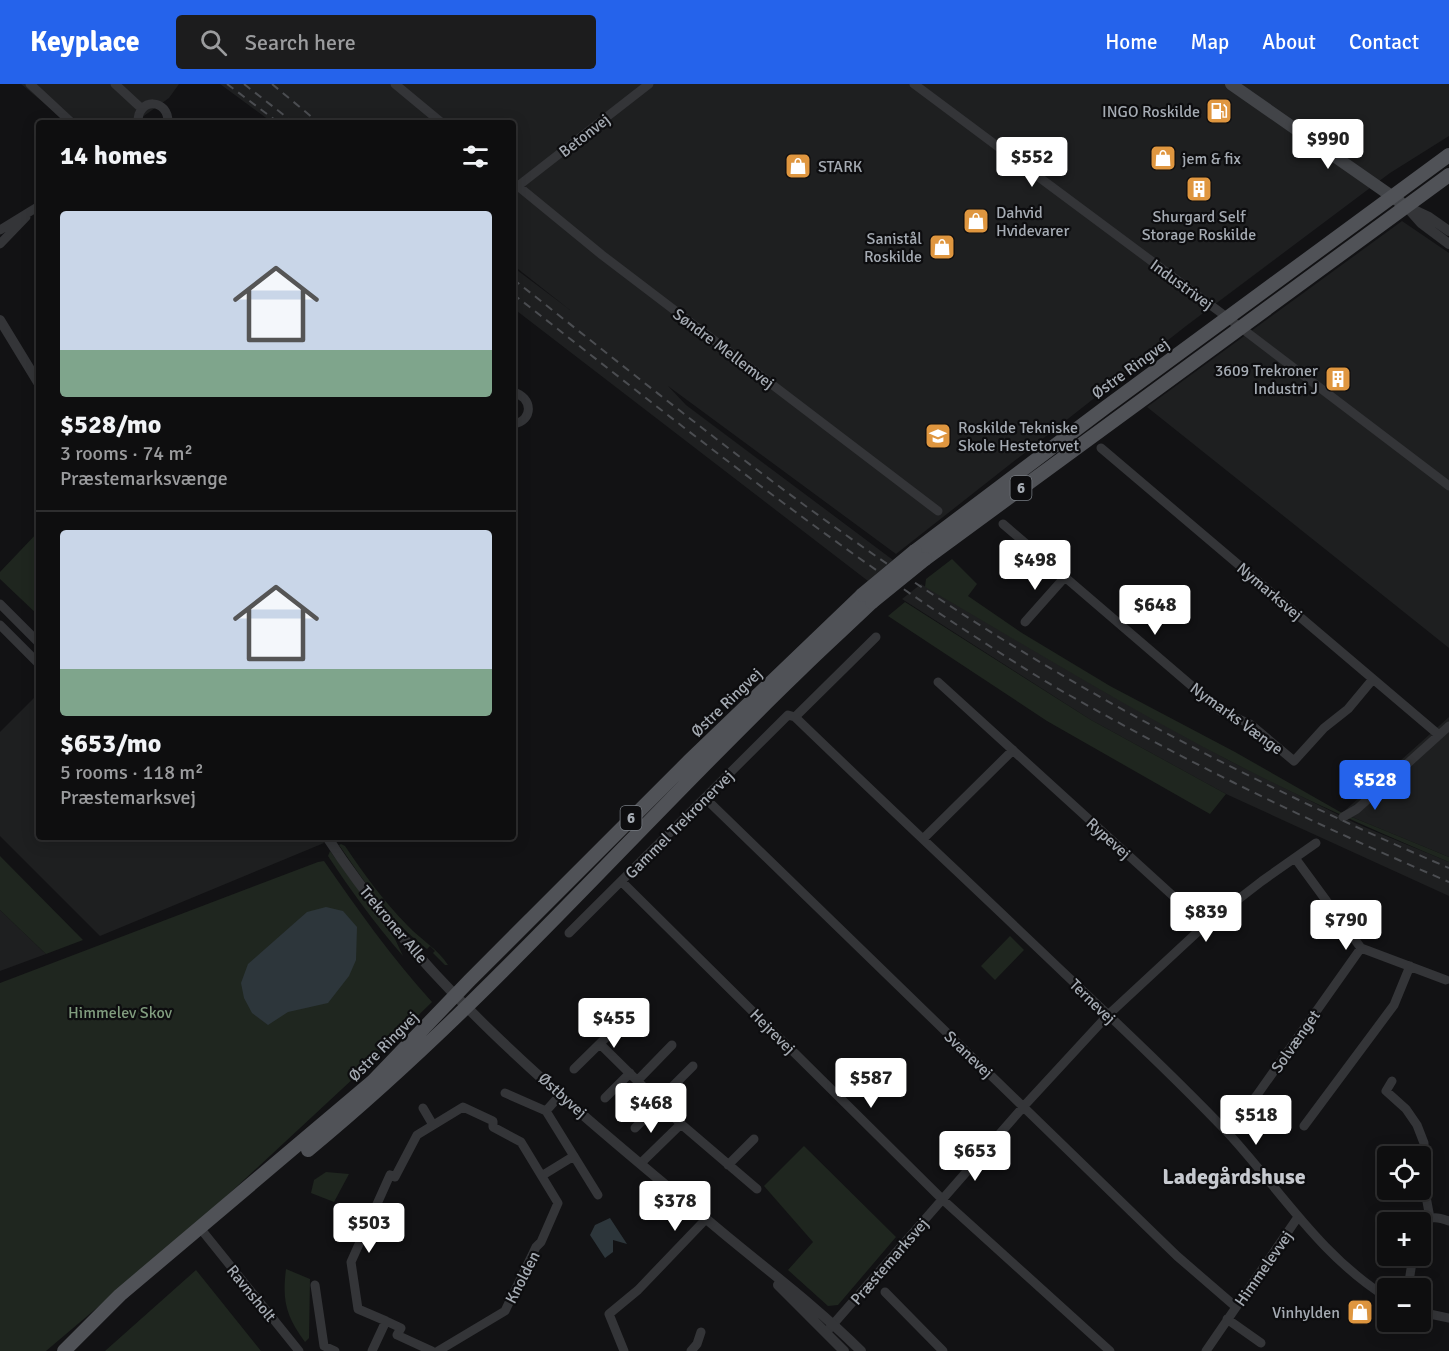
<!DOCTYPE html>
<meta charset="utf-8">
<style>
:root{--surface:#0e0e0f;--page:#1c1c1d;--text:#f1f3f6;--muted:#9b9c9e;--line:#2e2e2f;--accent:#2563eb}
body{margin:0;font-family:Signika,sans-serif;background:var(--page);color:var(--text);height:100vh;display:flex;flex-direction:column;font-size:22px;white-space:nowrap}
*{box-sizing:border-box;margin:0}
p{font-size:20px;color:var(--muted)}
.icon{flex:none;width:33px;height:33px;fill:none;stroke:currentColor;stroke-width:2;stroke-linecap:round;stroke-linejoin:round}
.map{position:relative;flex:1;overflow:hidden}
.sheet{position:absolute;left:36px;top:36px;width:480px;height:720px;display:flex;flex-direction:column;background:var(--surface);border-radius:6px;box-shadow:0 3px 15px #0003,0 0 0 2px var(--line)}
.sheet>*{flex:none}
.tools{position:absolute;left:1377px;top:1062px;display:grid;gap:12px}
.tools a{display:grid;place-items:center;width:54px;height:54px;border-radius:6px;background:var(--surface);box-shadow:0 3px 15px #0003,0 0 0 2px var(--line);font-size:30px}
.price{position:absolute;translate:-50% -51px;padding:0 14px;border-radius:6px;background:#fff;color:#222;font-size:20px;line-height:39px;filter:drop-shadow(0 2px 3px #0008)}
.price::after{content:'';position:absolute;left:50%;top:36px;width:18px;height:14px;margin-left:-9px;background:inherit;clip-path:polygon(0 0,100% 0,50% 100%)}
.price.on{background:var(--accent);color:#fff}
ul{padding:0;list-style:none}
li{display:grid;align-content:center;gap:12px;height:318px;padding:0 24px}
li+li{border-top:2px solid var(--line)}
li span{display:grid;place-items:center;height:186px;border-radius:6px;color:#555}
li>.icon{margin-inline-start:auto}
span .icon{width:108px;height:108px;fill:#fffc;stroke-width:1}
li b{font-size:26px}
h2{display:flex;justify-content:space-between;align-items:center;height:72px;padding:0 24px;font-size:26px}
header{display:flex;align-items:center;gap:36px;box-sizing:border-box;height:84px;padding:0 30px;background:var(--accent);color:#fff}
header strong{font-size:28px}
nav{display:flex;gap:33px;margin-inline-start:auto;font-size:21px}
.search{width:420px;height:54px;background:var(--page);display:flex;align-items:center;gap:15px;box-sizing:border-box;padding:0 21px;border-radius:6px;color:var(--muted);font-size:22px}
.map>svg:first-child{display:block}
</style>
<header>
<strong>Keyplace</strong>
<div class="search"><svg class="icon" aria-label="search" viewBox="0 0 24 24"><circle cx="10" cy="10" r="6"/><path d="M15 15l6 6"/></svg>Search here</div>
<nav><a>Home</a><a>Map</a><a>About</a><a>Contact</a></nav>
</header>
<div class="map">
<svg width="1449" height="1267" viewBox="0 0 1449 1267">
<rect width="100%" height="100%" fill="#121214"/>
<path fill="#1e1f20" d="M21 0H179L169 14 134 39H68Z
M220 0H1449V52L1390 89 1186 242 896 470 668 302 686 321 893 476 868 497 513 224V183L570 226 513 181V39H273Z
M1402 137 1449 169V564L1147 323Z
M921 500 1105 608 1230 677 1357 740 1449 778V812L1226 710 1091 636 902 515Z
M39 609V753H320L324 759 100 852 0 752V648Z
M1449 633V773L1342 729Z
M0 826 46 870 0 887Z"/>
<path fill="#1f261f" d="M39 447V532L0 495V488Z
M952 475 977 500 968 512 1022 549 1110 602 1235 668 1342 729 1449 773V778C1375 747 1301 714 1230 677 1126 623 1026 562 925 503L926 495Z
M905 518 1091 636 1226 710 1210 730 1047 637 888 532Z
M341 760 345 762C364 790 384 818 408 842 420 855 438 865 448 881H445L433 869 435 867 430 862 427 865C390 837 365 798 339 761Z
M330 767 395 855 403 872C376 841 351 807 328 772Z
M0 773V772L83 856 46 870 0 826Z
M324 777C358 826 392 874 432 918L356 992 203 1134 46 1267H0V899L318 778Z
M1010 852 1024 866 995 896 981 882Z
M804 1062 896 1153 838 1221 828 1222 788 1186 813 1158 764 1102Z
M326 1088 349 1090 334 1118 311 1109 314 1096Z
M286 1185 310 1195 309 1254 305 1258C286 1232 282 1217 286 1185Z
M196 1186 261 1267H105Z"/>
<path fill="#2d363b" d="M326 823 343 827 357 843 356 876 349 892 328 919 288 928 268 941 252 929 244 914 241 899 248 880 307 828Z
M610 1134 627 1160 613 1156V1168L605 1174 590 1151 595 1141Z"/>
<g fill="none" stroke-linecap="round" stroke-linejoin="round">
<path stroke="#343538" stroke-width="9" d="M30 0 72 39
M115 0 141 24
M395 0 442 39
M914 0 1240 243 1449 402
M138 39C137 13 169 14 168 39
M513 98 602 171 938 427
M518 102 649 0
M0 146 39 122
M0 160 26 133
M513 308C533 313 534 337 513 340
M1101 364 1439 651
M1003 440 1221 627 1250 640 1294 677 1324 644 1348 625 1373 595
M0 520 39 559
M1025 538 1065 493
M0 541 39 580
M938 598 1205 841
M795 633 876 553
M705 714 1177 1172 1236 1223
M1343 733 1357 725 1449 642
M923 755 1013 666
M1295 774 1361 864 1446 896
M622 798 942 1115 1110 1267
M569 849 788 631 795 633C884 719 975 804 1065 890 1119 941 1176 994 1227 1048 1279 1104 1321 1173 1388 1214
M600 960 681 1040 757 1105
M574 985 635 925
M637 997 672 961
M1392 997 1386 1007 1406 1025 1417 1041 1424 1059 1425 1107 1430 1134
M505 1009 546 1027 598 1111
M605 1014 630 989
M658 1017 693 982
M423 1024 433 1041
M546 1027 561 1010
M1304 1042 1394 921 1410 882
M635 1044 660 1019
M1227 1048 1257 1011 1361 864
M641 1079 681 1040
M728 1081 754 1055
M543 1091 574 1072
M350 1132 368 1140
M1420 1142C1428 1131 1438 1133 1449 1137
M200 1144 299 1267
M315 1201 324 1262 335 1267
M1408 1204 1413 1172
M885 1208 943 1267
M1420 1228 1449 1234
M1227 1235 1261 1259
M386 1237 358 1225 351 1178 390 1091 395 1093 417 1051 463 1023 493 1037V1043L521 1058 558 1119 541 1158 536 1163 505 1227 438 1267
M829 1245 1024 1022 1108 931 1205 841 1262 797 1316 759
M372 1267 386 1237 401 1244 397 1251 432 1267
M624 1267 609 1230 638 1206 706 1135
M691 1267 697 1260 701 1248
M1206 1267 1298 1133"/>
<path stroke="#343538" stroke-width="10" d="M1406 122 1421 139 1449 160
M1412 125 1429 133 1449 147
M0 236 39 300
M327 753C429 910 581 1030 723 1149 770 1188 818 1224 861 1267
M778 1201 844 1267"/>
<path stroke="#424448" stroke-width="12" d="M1231 0 1400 118"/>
<path stroke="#505257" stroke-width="14" d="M915 467 1106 323 1449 71
M925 475 1449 91
M308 1066C484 921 632 748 796 590 821 565 847 542 872 518
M64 1267 120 1211 373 997 469 897 690 676 862 511"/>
<path stroke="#4b4d51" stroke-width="2" stroke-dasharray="8 6" stroke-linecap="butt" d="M227 0 279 39
M244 0 294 39
M272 0 319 39
M513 195C650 303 786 414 932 510 1094 618 1270 707 1449 784
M513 210C664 328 813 448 974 552 1005 572 1037 593 1069 611 1192 681 1319 742 1449 798"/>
<path stroke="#505257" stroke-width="14" d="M862 511 915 467
M872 518 925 475"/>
</g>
<defs>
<g id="fuel-square" transform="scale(1.35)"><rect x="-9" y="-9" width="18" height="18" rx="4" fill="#df963f" stroke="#0d0d0f"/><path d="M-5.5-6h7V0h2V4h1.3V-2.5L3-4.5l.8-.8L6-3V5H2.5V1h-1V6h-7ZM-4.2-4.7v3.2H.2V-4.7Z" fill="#fff"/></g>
<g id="shop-square" transform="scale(1.35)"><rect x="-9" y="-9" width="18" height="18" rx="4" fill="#df963f" stroke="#0d0d0f"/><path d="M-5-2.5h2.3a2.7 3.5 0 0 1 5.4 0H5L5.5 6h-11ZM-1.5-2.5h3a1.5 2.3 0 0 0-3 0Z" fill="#fff"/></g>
<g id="building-square" transform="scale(1.35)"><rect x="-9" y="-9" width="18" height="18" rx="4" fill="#df963f" stroke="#0d0d0f"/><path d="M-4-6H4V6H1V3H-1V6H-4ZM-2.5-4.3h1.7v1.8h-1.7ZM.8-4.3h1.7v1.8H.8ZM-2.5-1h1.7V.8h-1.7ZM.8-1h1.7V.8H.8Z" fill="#fff"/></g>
<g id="school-square" transform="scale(1.35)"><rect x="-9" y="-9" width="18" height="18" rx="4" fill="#df963f" stroke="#0d0d0f"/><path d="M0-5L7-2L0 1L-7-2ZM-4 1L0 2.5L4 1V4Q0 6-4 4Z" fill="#fff"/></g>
</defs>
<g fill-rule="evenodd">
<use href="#fuel-square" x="1219" y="27"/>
<use href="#shop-square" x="1163" y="74"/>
<use href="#shop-square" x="798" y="82"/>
<use href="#building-square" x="1199" y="105"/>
<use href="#shop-square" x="976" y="137"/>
<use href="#shop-square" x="942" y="163"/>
<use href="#building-square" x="1338" y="295"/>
<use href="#school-square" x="938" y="352"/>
<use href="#shop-square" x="1360" y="1228"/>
</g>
<g text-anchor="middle" stroke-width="4.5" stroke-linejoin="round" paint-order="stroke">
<g fill="#0d0d0f" stroke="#777c82" stroke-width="1.5">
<rect x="1010.5" y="392" width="21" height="24" rx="4.5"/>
<rect x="620.5" y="722" width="21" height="24" rx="4.5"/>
</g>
<g font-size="15" font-weight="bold" fill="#a5abb3">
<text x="1021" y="409">6</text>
<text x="631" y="739">6</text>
</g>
<g font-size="16" fill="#a5abb3" stroke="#0d0d0f" text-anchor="end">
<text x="1200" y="33">INGO Roskilde</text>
<text x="1182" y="80" text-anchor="start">jem &amp; fix</text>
<text x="818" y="88" text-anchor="start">STARK</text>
<text x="996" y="134" text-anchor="start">Dahvid<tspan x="996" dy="18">Hvidevarer</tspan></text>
<text x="1199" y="138" text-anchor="middle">Shurgard Self<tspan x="1199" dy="18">Storage Roskilde</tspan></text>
<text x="922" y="160">Sanistål<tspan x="922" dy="18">Roskilde</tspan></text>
<text x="1318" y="292">3609 Trekroner<tspan x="1318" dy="18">Industri J</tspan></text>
<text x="958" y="349" text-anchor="start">Roskilde Tekniske<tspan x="958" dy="18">Skole Hestetorvet</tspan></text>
<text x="1340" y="1234">Vinhylden</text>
</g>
<g font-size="16" fill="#a5abb3" stroke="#0d0d0f">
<text transform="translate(584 51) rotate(-38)" y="6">Betonvej</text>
<text transform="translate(1182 200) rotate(36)" y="6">Industrivej</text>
<text transform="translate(724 264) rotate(37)" y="6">Søndre Mellemvej</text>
<text transform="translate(1130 284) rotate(-36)" y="6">Østre Ringvej</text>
<text transform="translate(1270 507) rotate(40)" y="6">Nymarksvej</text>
<text transform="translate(726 618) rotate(-44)" y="6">Østre Ringvej</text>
<text transform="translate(1237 634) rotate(36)" y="6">Nymarks Vænge</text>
<text transform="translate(679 740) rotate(-45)" y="6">Gammel Trekronervej</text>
<text transform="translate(1109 754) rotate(42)" y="6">Rypevej</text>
<text transform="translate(394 840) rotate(50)" y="6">Trekroner Alle</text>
<text transform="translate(1093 917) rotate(44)" y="6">Ternevej</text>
<text transform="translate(773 947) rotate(45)" y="6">Hejrevej</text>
<text transform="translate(1295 957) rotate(-55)" y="6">Solvænget</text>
<text transform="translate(383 962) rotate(-45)" y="6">Østre Ringvej</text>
<text transform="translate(969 970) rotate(44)" y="6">Svanevej</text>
<text transform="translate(563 1011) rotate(42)" y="6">Østbyvej</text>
<text transform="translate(889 1177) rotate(-49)" y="6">Præstemarksvej</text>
<text transform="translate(1263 1184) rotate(-55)" y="6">Himmelevvej</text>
<text transform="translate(522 1193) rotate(-63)" y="6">Knolden</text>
<text transform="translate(252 1209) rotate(51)" y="6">Ravnsholt</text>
</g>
<g font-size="16" fill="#809c7e" stroke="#0d0d0f">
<text x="120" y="934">Himmelev Skov</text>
</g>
<g font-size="22" font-weight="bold" fill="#c6c9cf" stroke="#0d0d0f">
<text x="1234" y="1100">Ladegårdshuse</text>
</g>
</g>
</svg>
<div class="tools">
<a><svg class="icon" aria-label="locate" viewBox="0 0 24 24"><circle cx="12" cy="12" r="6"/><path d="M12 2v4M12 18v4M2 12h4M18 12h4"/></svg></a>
<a>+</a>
<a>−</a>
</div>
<b class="price" style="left:1328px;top:86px">$990</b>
<b class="price" style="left:1032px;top:104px">$552</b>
<b class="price" style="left:1035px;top:507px">$498</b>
<b class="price" style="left:1155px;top:552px">$648</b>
<b class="price on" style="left:1375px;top:727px">$528</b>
<b class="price" style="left:1206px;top:859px">$839</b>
<b class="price" style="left:1346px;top:867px">$790</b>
<b class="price" style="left:614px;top:965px">$455</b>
<b class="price" style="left:871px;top:1025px">$587</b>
<b class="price" style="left:651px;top:1050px">$468</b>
<b class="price" style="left:1256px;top:1062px">$518</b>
<b class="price" style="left:975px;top:1098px">$653</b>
<b class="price" style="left:675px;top:1148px">$378</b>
<b class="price" style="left:369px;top:1170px">$503</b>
<section class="sheet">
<h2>14 homes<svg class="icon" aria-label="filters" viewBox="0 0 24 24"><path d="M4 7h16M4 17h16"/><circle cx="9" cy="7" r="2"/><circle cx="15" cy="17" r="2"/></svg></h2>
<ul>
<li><span style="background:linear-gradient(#c9d6e8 75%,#7fa58c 0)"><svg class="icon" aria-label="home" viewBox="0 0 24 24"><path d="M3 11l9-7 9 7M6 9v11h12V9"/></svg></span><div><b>$528/mo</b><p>3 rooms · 74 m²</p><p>Præstemarksvænge</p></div></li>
<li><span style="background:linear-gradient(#c9d6e8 75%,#7fa58c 0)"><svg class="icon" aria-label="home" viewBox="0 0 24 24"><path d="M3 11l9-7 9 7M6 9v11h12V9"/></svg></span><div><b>$653/mo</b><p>5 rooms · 118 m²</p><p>Præstemarksvej</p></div></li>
</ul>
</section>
</div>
